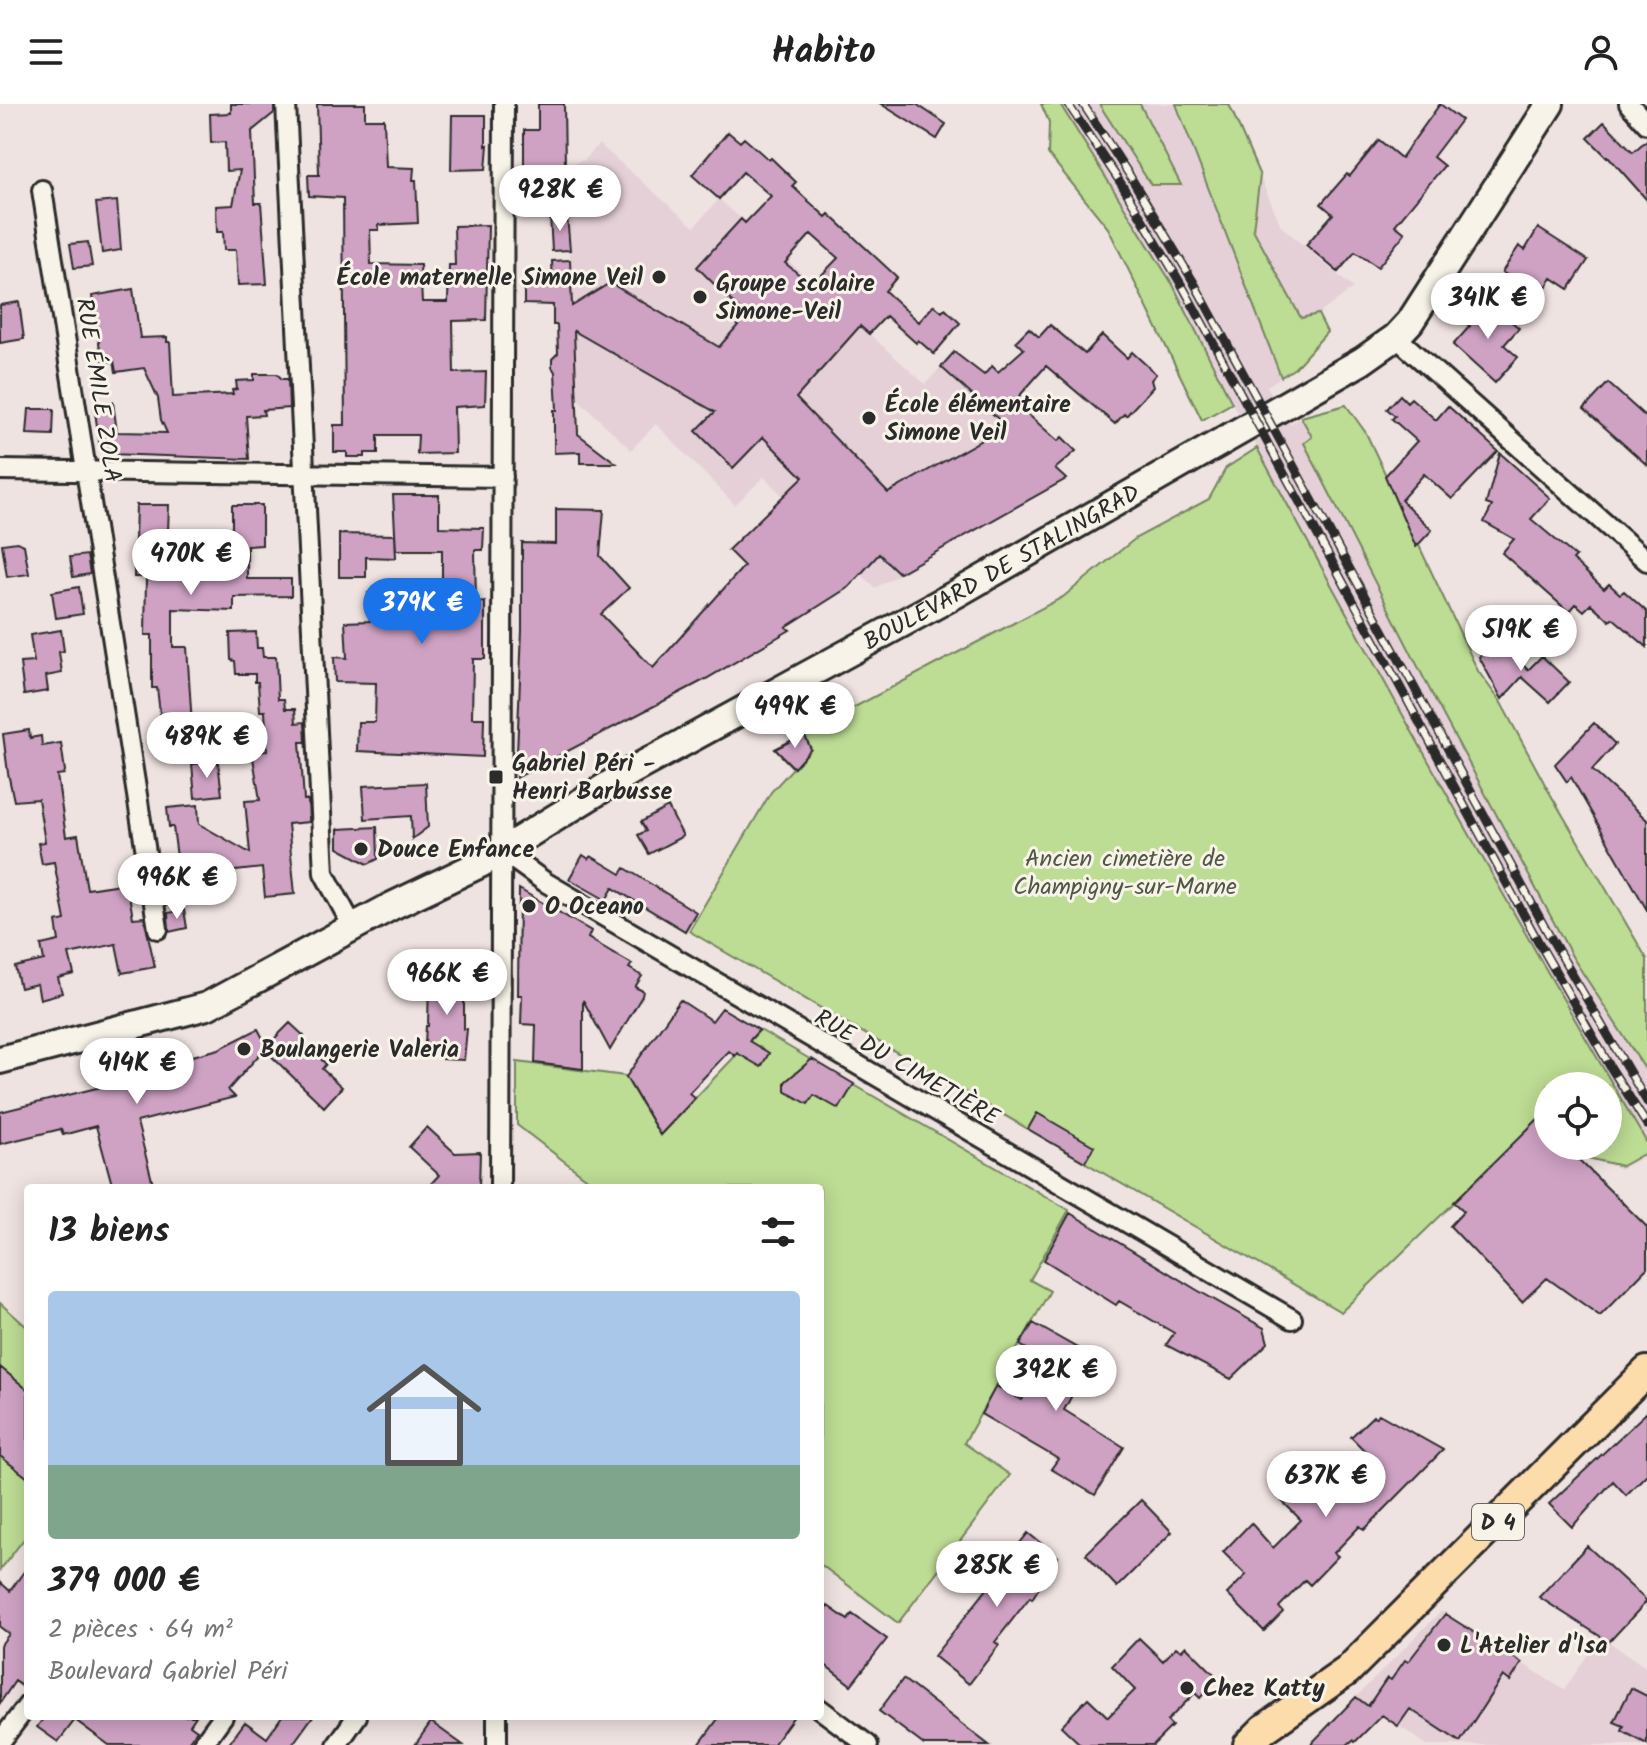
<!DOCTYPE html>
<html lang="fr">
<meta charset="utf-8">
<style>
:root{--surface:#fff;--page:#f6f6f6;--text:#222;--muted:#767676;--line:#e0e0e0;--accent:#1a73e8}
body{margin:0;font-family:Kalam,sans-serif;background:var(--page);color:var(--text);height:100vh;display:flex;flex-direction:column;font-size:30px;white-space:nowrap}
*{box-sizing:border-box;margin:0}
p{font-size:26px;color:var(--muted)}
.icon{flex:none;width:44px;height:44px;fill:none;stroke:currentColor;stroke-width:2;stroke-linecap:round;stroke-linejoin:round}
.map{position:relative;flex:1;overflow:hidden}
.sheet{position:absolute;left:24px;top:1080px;width:800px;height:536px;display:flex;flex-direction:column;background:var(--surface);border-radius:8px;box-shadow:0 4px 20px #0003}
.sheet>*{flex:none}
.fabs{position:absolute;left:1534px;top:968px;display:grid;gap:16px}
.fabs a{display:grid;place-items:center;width:88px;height:88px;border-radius:50%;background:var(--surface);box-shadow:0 4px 20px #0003;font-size:40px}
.price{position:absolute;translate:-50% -68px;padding:0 18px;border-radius:28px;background:#fff;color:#222;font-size:26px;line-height:52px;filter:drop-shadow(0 2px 4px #0008)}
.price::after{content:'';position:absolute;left:50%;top:48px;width:24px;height:18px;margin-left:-12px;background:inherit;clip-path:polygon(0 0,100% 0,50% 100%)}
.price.active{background:var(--accent);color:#fff}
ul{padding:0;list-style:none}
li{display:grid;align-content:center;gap:16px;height:424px;padding:0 24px}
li+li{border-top:2px solid var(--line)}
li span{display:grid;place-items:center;height:248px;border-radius:8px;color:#555}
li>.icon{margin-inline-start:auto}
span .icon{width:144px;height:144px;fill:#fffc;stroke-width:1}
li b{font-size:34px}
h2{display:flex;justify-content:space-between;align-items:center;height:96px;padding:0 24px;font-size:34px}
header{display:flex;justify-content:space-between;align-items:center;height:104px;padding:0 24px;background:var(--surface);font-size:36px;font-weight:700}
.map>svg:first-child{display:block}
</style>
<header><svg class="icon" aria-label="menu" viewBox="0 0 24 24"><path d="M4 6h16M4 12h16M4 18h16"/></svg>Habito<svg class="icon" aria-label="person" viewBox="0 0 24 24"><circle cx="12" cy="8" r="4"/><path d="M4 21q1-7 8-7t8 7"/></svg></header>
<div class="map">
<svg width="1647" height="1641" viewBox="0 0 1647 1641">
<rect width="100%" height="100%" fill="#efe3e1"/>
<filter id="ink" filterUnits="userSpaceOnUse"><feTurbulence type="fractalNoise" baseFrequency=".0125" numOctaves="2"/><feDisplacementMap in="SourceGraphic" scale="16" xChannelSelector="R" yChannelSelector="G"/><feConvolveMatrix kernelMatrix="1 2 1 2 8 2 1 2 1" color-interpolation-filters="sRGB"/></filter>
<g filter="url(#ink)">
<path fill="#e5d0d8" d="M1041 0H1229L1281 122 1353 184 1319 210 1327 228 1295 264 1267 282 1290 320 1301 313 1312 333 1366 329 1478 567 1500 597 1548 686 1647 855V1051L1621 1065 1588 1054 1580 1042H1608V982H1548L1226 364 1257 343 1232 299 1202 316 1108 124 1048 50 1049 18Z
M599 40 694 123 719 95 925 280 941 263 1067 375 875 484 764 373 735 401 656 320 631 346 575 292 566 62 584 56Z
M1441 1507 1564 1586 1600 1532 1647 1564V1641H1427L1356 1593Z"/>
<path fill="#bddc94" stroke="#748460" stroke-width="2" d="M1041 0H1060L1173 181 1232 299 1202 316 1108 124 1048 50 1049 18Z
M1099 0H1140L1181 81H1151Z
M1176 0H1229L1260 72 1253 125 1301 214 1318 210 1327 228 1295 264 1281 273Z
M1346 301 1366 329 1478 567 1500 597 1548 686 1647 855V968L1573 854 1434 594 1304 339 1312 333 1301 313Z
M1257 344C1383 578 1512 810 1647 1039V1048L1622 1062 1588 1054 1580 1042H1608V982H1548V1008L1341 1208 689 827 771 688 793 664 775 645 1063 493 1136 434 1209 395 1226 364Z
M760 926 1069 1106 1030 1176 1050 1187 964 1339 1010 1371 898 1519 820 1460V1084H599L517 1021V958L625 972 660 1031Z
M0 1199 28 1224V1437L24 1435 0 1466Z"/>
<path fill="#cfa2c4" stroke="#2b2b2b" stroke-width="2" fill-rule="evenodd" d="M231 0H274V9L252 27 255 99H261L267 180 238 181 236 146H224L223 128H217L216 102 233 101 240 66 226 67 225 38 211 39 210 10 231 9Z
M317 0H365V15H384L386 63 414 64 413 76H416L418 119 378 121 379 126H370L371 160 420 161 422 198H448L449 161H455L454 122 488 121 486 216 453 217 454 269 486 268 485 301 454 303 455 349 417 350 418 331H378V349H365V353H347V348H334V321H345L343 94 309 92 308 71H319Z
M538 0H564L565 61 524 65V26H538Z
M881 0H916L946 20 937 35Z
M1440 0 1461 16 1433 53 1444 62 1395 121 1405 129 1378 163 1355 148 1338 168 1306 141 1333 110 1321 100 1347 70 1350 72 1379 36 1401 54Z
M452 11H486V42L488 41 486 65 451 66Z
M1604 18 1633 48 1647 36V96L1608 52 1607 53 1588 34Z
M728 28 740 38 744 34 769 56 771 54 796 78 792 82 826 113 829 110 897 173 885 187 919 218 934 201 942 208 945 205 960 219 934 250 918 236 916 239 886 212 869 230 860 222 796 294 888 389 1006 322 941 263 954 248 984 271 992 262 998 268 1024 245 1016 237 1029 224 1039 233 1050 221 1085 250 1102 231 1127 254 1132 248 1156 270 1151 276 1153 283 1126 312 1124 310 1115 320 1046 262 1014 298 1058 337 1062 333 1076 347 1055 365 1066 375 899 469 879 450 849 483 786 523 790 526 706 575 516 674 522 526V439L556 440V405L604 406 600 452 629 484 601 510 653 564 744 462 728 446 803 373 763 333 733 364 696 327 715 308 574 227 578 330 616 359H580V348L554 349V306H557L555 268 552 263V255L558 249 557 221H553V201L524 200V180H553L552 157 570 156 572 202 610 179 719 243 746 212 697 163 741 115 745 119 771 92 743 68 719 95 692 71ZM811 130 838 154 812 181 785 159Z
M117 97 121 146 102 149 96 99Z
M550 111 567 112 570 146 552 147Z
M1538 124 1588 156 1569 185 1552 174 1540 192 1502 168 1519 142 1525 146Z
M88 138 92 162 74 164 70 140Z
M133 185 140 234 167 233V238H170L173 293 233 290 232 286 237 285 236 277 254 276V270H277L282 275H288L289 304 263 306 264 311 246 312 249 355 109 350 100 343 94 301 113 298 117 328 167 329 161 316 158 294 144 264 116 268 114 257 102 259 92 192Z
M1485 194 1519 224 1504 241 1518 253 1495 279 1453 241 1470 222 1464 218Z
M19 198 24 235 0 239V201Z
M1608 279 1647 314V361L1584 305Z
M1400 291 1407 298 1411 294 1436 316 1448 302 1498 347 1452 395 1424 370 1401 396 1432 426 1416 443 1385 372 1417 337 1392 315 1395 312 1387 305Z
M29 305H54L53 331 27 330Z
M1500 349 1550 394 1531 415 1576 453 1573 456 1604 485 1609 480 1620 490 1624 487 1647 508V543L1613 514 1610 517 1591 500 1584 507 1576 500 1569 508 1502 449 1514 435 1484 418 1492 402 1486 400Z
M393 391H439V423L484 424 483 446H475L476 499 485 498V555H473L472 614H484L483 653 357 647 358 618H375L376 579 335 578 334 553 347 554 345 518 370 517 368 489 442 490V446H396Z
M136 401H169L168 427 232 424V401H262V441L247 442V475H291V492L234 493V507L173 505V543H187L194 652 167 654 164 618H161L157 584H152V531H145L146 473H134Z
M339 430 395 431 396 454 366 453V473H339Z
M17 438 24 441 29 470 7 473 2 440Z
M87 451 90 470 73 473 70 453Z
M79 483 83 510 56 514 52 488Z
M61 526 64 547 59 548 62 569 46 572 48 587 24 591 20 559 34 558 30 531Z
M256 528 257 544H262L263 553H276L278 595H284L285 605H295L296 619 305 618 306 638H300L304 696H308L309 718 288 720 295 790 265 793 262 764 227 768 228 775 181 783 173 723H169L167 704 198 701 199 720 250 749 245 697 260 696 252 648 267 647 265 607H260L258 578H255V570H236L235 557 231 556 230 529Z
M1491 540 1500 548 1505 543 1528 566 1542 552 1569 578 1550 598 1522 573 1502 595 1479 553Z
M1594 619 1615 640 1592 666 1647 716V806L1571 673 1567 678 1555 660Z
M29 626 30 634 41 632 42 642 61 639 65 667 64 670 57 671 66 733 78 731 87 785 127 779 133 814 144 813 155 863 122 869 116 840 69 850 74 870 58 874 62 889 40 895 37 880 20 884 15 863 44 856 41 841 59 837 56 818 65 816 54 758 42 760 38 739 45 738 38 695 14 697 8 669 3 630Z
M804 630 811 645 794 664 775 645Z
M218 658 222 691 195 694 192 660Z
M426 679 428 723 412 735 411 712 365 715 363 682Z
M668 703 683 732 649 750 638 731 646 727 641 718Z
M377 723 378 755 368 760 338 744V725Z
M583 751 589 755 591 752 621 770 625 764 696 808 685 827 613 784 606 796 569 775Z
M519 785 591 827 588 834 632 860 629 864 642 872 635 883 643 887 642 892 610 946 583 896V965L535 959 536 921 521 920 522 891H518Z
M184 806 187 824 169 828 168 809Z
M429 875 464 876V925H467L464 956 442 955 444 940 425 939 426 922H428Z
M680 896 712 917 722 904 759 926 749 937 769 949 761 963 737 949 735 952 729 947 689 989 695 994 660 1031 626 973Z
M290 919 304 932 301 936 326 960 322 965 342 983 324 1003 264 945Z
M258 925 267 942 228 986 235 993 137 1018 154 1084H113L96 1022 63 1031 61 1025 0 1040V1008L149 971 147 964 219 945Z
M812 955 854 980 839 1005 814 991 808 1000 785 987V978Z
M1037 1009 1094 1042 1085 1058 1028 1025Z
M1538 1015 1548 1025V1042H1565L1647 1123V1164L1600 1212 1547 1174 1522 1198 1450 1122 1464 1107 1454 1098Z
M427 1023 455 1049 480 1048 479 1084H427L439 1071 409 1043Z
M1070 1109 1197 1186 1264 1224 1268 1239 1231 1275 1166 1241 1174 1229 1119 1197 1116 1201 1044 1156Z
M1033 1219 1093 1253 1064 1306 1124 1343 1095 1391 1051 1365 1058 1355 981 1310 996 1282 1022 1296 1045 1256 1020 1241Z
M0 1263 28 1286V1374L0 1352Z
M1647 1308V1370L1626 1391 1613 1377 1572 1423 1549 1400Z
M1379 1310 1443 1346 1364 1426 1360 1422 1334 1449 1338 1452 1310 1481 1305 1476 1279 1503 1283 1508 1264 1527 1227 1490 1246 1471 1223 1448 1251 1419 1273 1444 1301 1416 1282 1397 1310 1369 1329 1388 1367 1349 1351 1333 1373 1312 1376 1313Z
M1141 1396 1172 1428 1117 1483 1086 1450Z
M1028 1429 1058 1453 1032 1495 1030 1493 995 1538 999 1541 969 1580 934 1552 999 1470 997 1468Z
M1587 1442 1647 1497 1609 1538 1539 1493Z
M28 1462V1587L15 1577 0 1599V1542L9 1530 0 1523V1478L10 1487Z
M828 1502 848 1516 852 1510 887 1535 851 1581 820 1557V1513Z
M1445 1510 1522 1559 1510 1577 1503 1572 1460 1638 1410 1605 1398 1622 1382 1611 1355 1638 1353 1636 1347 1641H1310L1356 1593 1368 1602 1387 1574 1391 1576 1405 1556 1408 1558Z
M1139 1534 1163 1557 1176 1543 1181 1547 1186 1542 1218 1574 1200 1594 1195 1589 1167 1617 1172 1622 1153 1641H1081L1061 1622 1088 1594 1108 1613 1135 1586 1112 1562Z
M903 1575 989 1641H924L879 1607Z
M1631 1584 1647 1592V1640L1622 1627 1624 1622 1614 1618Z
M45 1612H196L190 1621 197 1626 186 1641H109L75 1616 58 1638 37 1623Z
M282 1612H313L292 1641H228L245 1618 267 1634Z
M720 1612H794L773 1641H699Z
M431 1618 463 1641H415Z"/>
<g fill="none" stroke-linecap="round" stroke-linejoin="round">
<g stroke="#2b2b2b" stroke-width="24">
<path id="minor" d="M286 0 324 769 353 823
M1629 0 1647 20
M42 86 158 825
M1396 233 1647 457
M0 366 503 373
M502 747 545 778 1292 1215
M500 1084 504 0
M820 1605 868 1641
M0 1638 28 1601
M202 1641 223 1612
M337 1641 357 1612
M497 1641V1612"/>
</g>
<g stroke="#2b2b2b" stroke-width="32">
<g id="secondary">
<path id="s1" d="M0 956 207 902 392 802 482 759 633 666 956 490 1362 257 1396 233 1410 218 1550 0"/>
</g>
</g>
<g stroke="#2b2b2b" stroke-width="34">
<path id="primary" d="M1248 1641 1264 1625 1347 1567 1647 1267"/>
</g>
<use href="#minor" stroke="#f7f3e8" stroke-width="18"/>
<use href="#secondary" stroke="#f7f3e8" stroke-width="26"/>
<use href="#primary" stroke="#fddcac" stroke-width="28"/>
<g stroke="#2b2b2b" stroke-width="9">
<path id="rail" d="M1068 0 1122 81 1184 185 1538 837 1611 964 1647 1021
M1083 0 1130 72 1193 177 1548 829 1647 998"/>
</g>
<use href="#rail" stroke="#f7f3e8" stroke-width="6" stroke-dasharray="18" stroke-linecap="butt"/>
</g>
</g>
<g fill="#2b2b2b" stroke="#f7f3e8" stroke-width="3">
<circle cx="659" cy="173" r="8"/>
<circle cx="700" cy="193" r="8"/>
<circle cx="869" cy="314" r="8"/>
<rect x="488" y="665" width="16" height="16" rx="4"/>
<circle cx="361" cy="745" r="8"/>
<circle cx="529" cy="802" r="8"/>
<circle cx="244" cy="945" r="8"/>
<circle cx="1444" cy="1541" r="8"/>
<circle cx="1187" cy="1584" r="8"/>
</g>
<g text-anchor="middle" stroke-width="6" stroke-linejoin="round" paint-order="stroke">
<rect fill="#f7f3e8" stroke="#686764" stroke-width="2" x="1472" y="1400" width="52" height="36" rx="6"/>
<g font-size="22" font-weight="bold" fill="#2b2b2b">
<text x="1498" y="1426">D 4</text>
</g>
<g font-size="24" font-weight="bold" fill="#2b2b2b" stroke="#f7f3e8" text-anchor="start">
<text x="643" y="181" text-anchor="end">École maternelle Simone Veil</text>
<text x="716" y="187">Groupe scolaire<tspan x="716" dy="28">Simone-Veil</tspan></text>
<text x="885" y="308">École élémentaire<tspan x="885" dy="28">Simone Veil</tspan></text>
<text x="512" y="667">Gabriel Péri -<tspan x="512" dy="28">Henri Barbusse</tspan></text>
<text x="377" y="753">Douce Enfance</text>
<text x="545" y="810">O Oceano</text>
<text x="260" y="953">Boulangerie Valeria</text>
<text x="1460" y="1549">L'Atelier d'Isa</text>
<text x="1203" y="1592">Chez Katty</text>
</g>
<g font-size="24" fill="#2b2b2b" stroke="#f7f3e8">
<text transform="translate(99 286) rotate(81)" y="8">RUE ÉMILE ZOLA</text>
<text dy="8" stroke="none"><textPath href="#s1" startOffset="1122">BOULEVARD DE STALINGRAD</textPath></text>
<text transform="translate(907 963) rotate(30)" y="8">RUE DU CIMETIÈRE</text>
</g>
<g font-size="24" fill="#505745" stroke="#f7f3e8">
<text x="1125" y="762">Ancien cimetière de<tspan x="1125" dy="28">Champigny-sur-Marne</tspan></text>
</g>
</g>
</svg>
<div class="fabs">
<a><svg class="icon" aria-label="locate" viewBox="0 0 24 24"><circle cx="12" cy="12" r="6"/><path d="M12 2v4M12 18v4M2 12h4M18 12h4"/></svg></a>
</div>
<b class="price" style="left:560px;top:129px">928K €</b>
<b class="price" style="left:1488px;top:237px">341K €</b>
<b class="price" style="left:191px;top:493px">470K €</b>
<b class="price active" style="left:422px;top:542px">379K €</b>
<b class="price" style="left:1521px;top:569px">519K €</b>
<b class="price" style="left:795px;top:646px">499K €</b>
<b class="price" style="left:207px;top:676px">489K €</b>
<b class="price" style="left:177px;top:817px">996K €</b>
<b class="price" style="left:447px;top:913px">966K €</b>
<b class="price" style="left:137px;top:1002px">414K €</b>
<b class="price" style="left:1056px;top:1309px">392K €</b>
<b class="price" style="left:1326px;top:1415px">637K €</b>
<b class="price" style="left:997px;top:1505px">285K €</b>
<section class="sheet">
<h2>13 biens<svg class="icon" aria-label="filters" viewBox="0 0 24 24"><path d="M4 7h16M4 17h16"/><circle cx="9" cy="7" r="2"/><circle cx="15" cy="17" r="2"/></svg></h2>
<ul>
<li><span style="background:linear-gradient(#a9c7e8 70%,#7fa58c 0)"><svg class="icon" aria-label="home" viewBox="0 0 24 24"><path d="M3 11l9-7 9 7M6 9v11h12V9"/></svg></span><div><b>379 000 €</b><p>2 pièces · 64 m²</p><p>Boulevard Gabriel Péri</p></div></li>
</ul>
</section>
</div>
